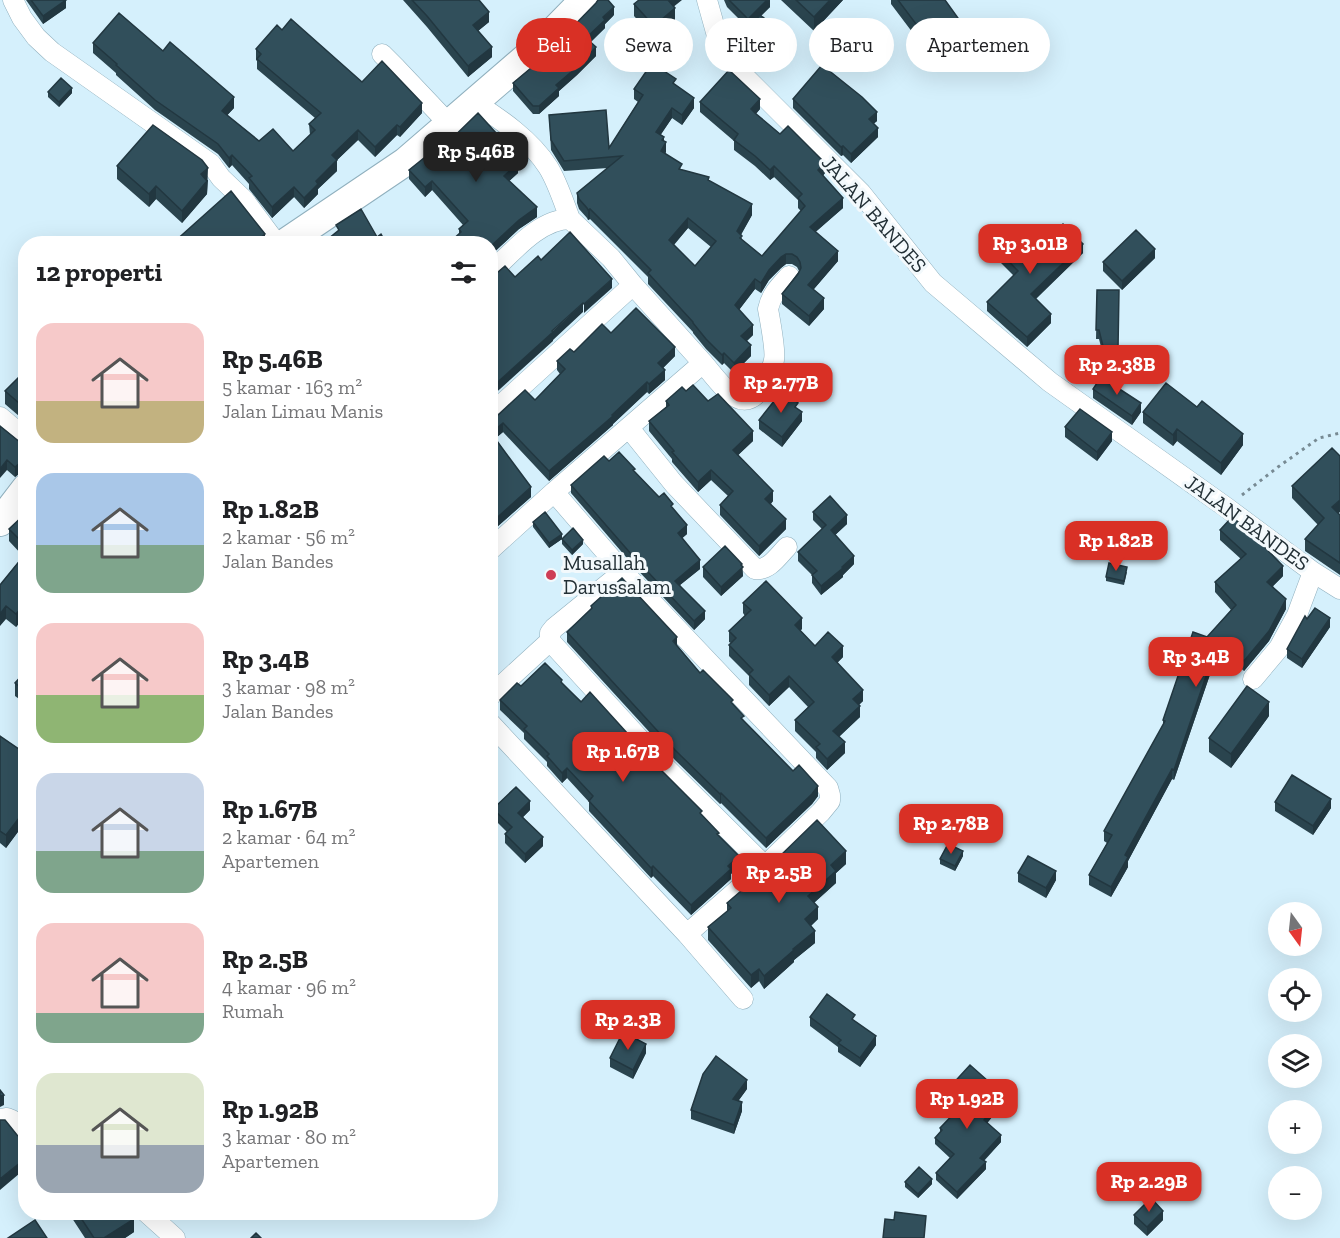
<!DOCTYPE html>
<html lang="id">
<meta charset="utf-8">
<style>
:root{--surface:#fff;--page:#f2f2f2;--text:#202124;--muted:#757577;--accent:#d93025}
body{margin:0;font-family:"Zilla Slab",serif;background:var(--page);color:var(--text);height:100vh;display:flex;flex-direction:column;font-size:22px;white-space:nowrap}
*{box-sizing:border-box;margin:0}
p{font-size:20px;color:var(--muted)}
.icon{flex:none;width:33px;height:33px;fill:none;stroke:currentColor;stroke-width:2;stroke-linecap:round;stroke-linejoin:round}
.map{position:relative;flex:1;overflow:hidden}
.sheet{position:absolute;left:18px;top:236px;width:480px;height:984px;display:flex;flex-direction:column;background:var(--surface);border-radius:24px;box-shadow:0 6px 24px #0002}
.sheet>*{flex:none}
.top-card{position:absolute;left:516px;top:18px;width:570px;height:54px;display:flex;gap:12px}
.needle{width:39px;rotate:165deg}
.fabs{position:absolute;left:1268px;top:902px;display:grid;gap:12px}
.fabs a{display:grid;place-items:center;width:54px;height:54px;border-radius:50%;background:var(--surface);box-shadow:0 6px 24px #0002;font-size:30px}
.price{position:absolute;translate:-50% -51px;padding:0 14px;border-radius:12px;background:var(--accent);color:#fff;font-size:20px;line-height:39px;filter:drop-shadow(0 2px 3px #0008)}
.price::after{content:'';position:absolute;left:50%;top:36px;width:18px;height:14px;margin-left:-9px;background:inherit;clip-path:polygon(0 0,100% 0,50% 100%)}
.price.active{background:#222;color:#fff}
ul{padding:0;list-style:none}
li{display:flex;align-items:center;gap:18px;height:150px;padding:0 18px}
li span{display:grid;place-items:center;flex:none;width:168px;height:120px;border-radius:18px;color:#555}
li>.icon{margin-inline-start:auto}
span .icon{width:72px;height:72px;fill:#fffc;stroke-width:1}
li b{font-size:26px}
h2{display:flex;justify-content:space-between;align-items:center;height:72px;padding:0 18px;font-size:26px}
.tag{padding:0 21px;border-radius:27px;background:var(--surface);box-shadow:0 6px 24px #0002;font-size:21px;line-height:54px}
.tag.active{background:var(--accent);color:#fff}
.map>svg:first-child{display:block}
</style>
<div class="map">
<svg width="1340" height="1238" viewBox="0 0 1340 1238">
<rect width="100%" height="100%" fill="#d5f0fc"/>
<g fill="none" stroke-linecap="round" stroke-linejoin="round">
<g stroke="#90b0be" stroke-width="21">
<path id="street" d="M13 0 22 18 36 37 52 52 211 164 221 178 244 200 276 243
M707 0 719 43 742 74 861 193 933 283 1050 382 1227 508 1313 572 1340 589
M382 54 396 68 449 124
M474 102C500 119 531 140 548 167 557 181 564 203 570 219
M490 273C512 253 539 219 570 219L611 258 633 285 703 363
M490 415 633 285
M0 417 26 439
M629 428 674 484 755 569C769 571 778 556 787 547
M554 492 703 363C711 372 728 396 740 399 758 404 771 374 774 360 776 351 770 320 768 309 771 295 779 287 789 276
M490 550 554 492 623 572 828 788 830 795V801L821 812 765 866 687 934
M623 572 554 628 550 633V641L666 768 765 866
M1253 679 1279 648 1297 615 1313 572
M490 696 550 641
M490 723 687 934 743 999
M0 1119 7 1118 12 1120 26 1138
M146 1212 175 1238"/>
</g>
<g stroke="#90b0be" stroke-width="30">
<path id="secondary" d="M285 243 405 162 536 49 584 0
M0 522 26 488"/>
</g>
<path stroke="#778a93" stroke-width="3" stroke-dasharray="3 4.5" stroke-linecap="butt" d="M1242 495 1278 467 1319 438 1340 433"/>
<use href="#street" stroke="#fff" stroke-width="20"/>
<use href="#secondary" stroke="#fff" stroke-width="28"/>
</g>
<path fill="#2a444e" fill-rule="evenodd" d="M26 0H66V8L43 24Z
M403 0H479L489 22 478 31 492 57 468 77 427 27Z
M724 0H770V7L761 16 783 42 769 60 746 43V33L756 21 748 28 727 7Z
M781 0H843L814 31Z
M891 0H945L958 30 928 53 891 4Z
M634 4 674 7 675 20 654 38 634 16Z
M614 15 605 24V28L591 42 596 56 577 75 559 91V96L539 114H533L513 91V83L559 44V41Z
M282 30 362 82 422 113 400 137 397 135 375 157 358 140 337 160V171L318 189V194L304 208 294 197 272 218 249 189V184L232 165 229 168 218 154 155 110 116 75V73L93 53V43L163 51 234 108 227 115 259 141 293 151 310 135 309 124 315 118 257 69V61L256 60V49Z
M676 85 694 108 682 125 672 118 660 135 664 141 666 152 665 153 682 170 709 181 752 215 741 235 742 240 762 256 801 211 798 208V200L774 177 770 180 755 166 734 150V141L700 112V102L760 109 756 114 825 173 823 176 843 208 815 232 838 261 813 290 824 309 809 326 782 304V294L799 271 797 267 792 264H786L781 268 769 280 761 293 755 289 739 310 753 335 747 341 751 356 734 373 724 363 722 365 706 349 693 333V332L648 284V277L590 219 588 220 587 218 579 209 577 203V193L608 168 564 171 551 150 549 115 609 148 638 102 634 99V89ZM688 228 711 247 695 266 674 245Z
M48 92 72 93 59 107 48 97Z
M793 99 877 121 873 124 878 137 851 163 843 155 841 156 793 108Z
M497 142 518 173 509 181 537 217 519 229 490 256V243L459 235V229L463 225 432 190 425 197 409 179V170L437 153Z
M117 166 208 180 207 194 182 223 156 199 149 207 117 179Z
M993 245 1083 253 1036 299 1051 323 1027 347 987 311V302L1014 276 993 255Z
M1155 258 1122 290 1103 271V262Z
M1097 290 1118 349 1131 380 1117 383V387L1141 412 1132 425 1093 398V389L1110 383 1099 339H1096Z
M611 333 675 356 663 368 665 380 649 394 647 392 613 424V425L549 481 503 432 496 438 531 497 490 533V417L535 400 560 374 557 370V361Z
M26 370V422L5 404V391Z
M686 391 708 401 753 441 738 455 773 501 771 504 786 529 759 556 720 515V505L728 496 711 480 698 492 672 462V459L649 431V421L666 407V401Z
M798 409 802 421 782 447 759 429V420Z
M1143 412 1243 445 1221 475 1177 441 1173 446 1143 423Z
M0 426 26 447V472L20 473 15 477 7 470Z
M1065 427 1112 441 1097 461 1065 437Z
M609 461 635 472 659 497 673 509 687 534 682 538 700 569 680 585 705 619 694 630 632 564 571 493V485Z
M1292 486 1340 515V575L1305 551V539L1318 525 1292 498Z
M813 512 847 524 835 535 854 564 843 575V577L821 595 812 583V575L798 561V552L822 529 813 520Z
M26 513V615L16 627 6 619 0 585 23 556 9 541V529Z
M533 522 562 539 549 548 533 527Z
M1220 530 1283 576 1273 586 1286 609 1269 641 1244 671 1219 648 1174 780 1172 779 1128 861V867L1111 897 1089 885V875L1107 843 1104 841V831L1163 725V720L1207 637 1231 610 1215 592V582L1241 559 1220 540Z
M562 539 583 544 572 555 562 544Z
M742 566 743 576 721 596 703 577V567Z
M1127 572 1124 585 1106 581V577Z
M743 603 802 629 800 630 815 646 843 657 837 663 863 701 859 705 860 717 839 737 845 753 827 770 816 758V752L795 731V720L808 707 789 687 769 706 749 685V676L729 656V645L731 643 729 642V631L745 616 743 613Z
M591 606 677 646 700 673 733 704 744 721 818 796 812 804 766 848 721 803 720 804 675 760 567 642V632L591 610Z
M1307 619 1330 627 1302 668 1287 658V649Z
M26 671V704L15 696V683Z
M562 683 702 815 719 836 739 866 731 874V879L691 915 653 876 651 878 589 811V802L567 778 562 783 547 766V762L524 739V733L500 710V700L521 686Z
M1269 716 1231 768 1209 752V738Z
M0 736 26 754V821L6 848 0 843Z
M1275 802 1331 808 1313 835 1275 811Z
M493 809 530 810 523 817 543 846 525 863 505 843V834L507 832 493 818Z
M963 856 955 871 940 864V859Z
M777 859 846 864 836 873V883L814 903 818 919 811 926 815 943 794 960V962L764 989 759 981 751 988 708 940V927L727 912V903L750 887 777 863Z
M1018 873 1056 880 1046 898 1018 882Z
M810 1017 855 1021 876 1045 860 1067 838 1052V1047L810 1026Z
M646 1053 633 1079 610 1067V1058Z
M949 1088H988L984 1092 997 1111 987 1123 1001 1142 984 1161 986 1169 957 1199 936 1180V1173L950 1158 935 1144V1138L940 1132V1128L961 1106 949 1095Z
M747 1089 739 1100 742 1111 734 1134 691 1119V1110Z
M905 1182 932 1184 918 1198 905 1187Z
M68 1212H130L134 1232 125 1238H85Z
M1134 1215 1163 1220 1147 1236 1134 1224Z"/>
<path fill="#223740" d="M66 0V8L43 24V16Z
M667 0H682L667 12Z
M767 0H770V7L748 28V19Z
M830 0H843L814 31V17Z
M614 7V15L605 24V28L586 46V38L603 17Z
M675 8V20L654 38V26Z
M489 12V22L473 35V25Z
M958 18V30L928 53V40Z
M783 33V42L769 60V51Z
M492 47V57L468 77V66Z
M596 47V56L577 75 559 91V96L539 114V106L556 85Z
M72 88V93L59 107V102Z
M234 97V108L222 121V111Z
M694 98V108L682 125V115Z
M760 99V109L751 119V109Z
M422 103V113L400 137V127Z
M672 108V118L656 142V132Z
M877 112V121L869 128V119Z
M397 125V135L375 157V147Z
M878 128V137L851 163V154Z
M358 130V140L332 165V155Z
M664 137V146L666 142V152L661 161V151L662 140Z
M843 146V155L841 156V147Z
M232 155V165L229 168V158Z
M337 160V171L318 189V194L304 208V198L316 181Z
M518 163V173L504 186V176Z
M825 163V173L818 180V170Z
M774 166V177L770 180V170Z
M208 168 207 194 182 223V211L201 174Z
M432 181V190L425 197V187Z
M156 186V199L149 207V194Z
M294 187V197L272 218V207Z
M843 198V208L810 237V227Z
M752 204V215L737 241V231Z
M537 207V217L519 229 490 256V247L519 220Z
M590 209V219L588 220V210Z
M688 218V228L669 250V240Z
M265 234V243H255Z
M1083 244V253L1031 303V294Z
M1155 249V258L1122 290V281Z
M838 251V261L808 296V285Z
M786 254V264L781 268 769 280 761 293V283L769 270 781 257Z
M612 279V288L584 313V304Z
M755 279V289L735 315V305Z
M824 298V309L809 326V316Z
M583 303V312L553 340V341L490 398V389Z
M1051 314V323L1027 347V337Z
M753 325V335L741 346V336Z
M751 345V356L734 373V363Z
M675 347V356L658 373V363Z
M724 353V363L722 365V355Z
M665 370V380L649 394V384Z
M1131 371V380L1117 383V374Z
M647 382V392L613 424V425L549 481V471Z
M1141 403V412L1132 425V416Z
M802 412V421L782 447V437Z
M503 423V432L491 442V433Z
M1177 429V441L1173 446V435Z
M753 431V441L733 460V450Z
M1112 432V441L1097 461V452Z
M1243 434V445L1221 475V463Z
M7 460V470L0 478V469Z
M20 463V473L15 477V467Z
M711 470V480L698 492V482Z
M531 487V497L490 533V524Z
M773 491V501L765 509V499Z
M1340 500V512L1332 519V507Z
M847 515V524L831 539V530Z
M786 519V529L759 556V546Z
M687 525V534L678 542V533Z
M562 534V539L549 548V543Z
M583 540V544L572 555V550Z
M854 556V564L843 575V577L821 595V586Z
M700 560V569L675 589V581Z
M742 564 743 576 721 596V587Z
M1283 566V576L1267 592V582Z
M1286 599V609L1269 641 1244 671V661Z
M26 603V615L16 627V614Z
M6 606V619L0 626V614Z
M705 611V619L694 630V621Z
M802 618V629L795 636V625Z
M1330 618V627L1302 668V659Z
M677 637V647L673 641Z
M1219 638V648L1174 780V770Z
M843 646V657L832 668V657Z
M789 676V687L769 706V695Z
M863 690V701L853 710V699Z
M1269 702V716L1231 768V754Z
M860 706V717L833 742V731Z
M845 742V753L827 770V759Z
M493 753V762L490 768V758Z
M567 768V778L562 783V773Z
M1172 769V779L1128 861V867L1111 897V887L1125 855Z
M818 786V796L812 804 766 848V838Z
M721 793V803L720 804V794Z
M1331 799V808L1313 835V826Z
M530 801V810L518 822V813Z
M26 809V821L6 848V835Z
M543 837V846L525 863V854Z
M846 851V864L836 873V883L808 908V896L831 865Z
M963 851V856L955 871V866Z
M739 856V866L731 874V879L691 915V905Z
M653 866V876L651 878V868Z
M1056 871V880L1046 898V888Z
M818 907V919L805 931V919Z
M815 931V943L794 960V962L764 989V976L793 949Z
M759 969V981L751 988V975Z
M876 1036V1045L860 1067V1058Z
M646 1044V1053L633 1079V1070Z
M747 1080V1089L733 1108V1099Z
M988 1081V1088L981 1096V1089Z
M4 1095V1105L0 1107V1096Z
M742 1102V1111L734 1134V1125Z
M997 1104V1111L984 1127V1120Z
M1001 1135V1142L980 1164V1158Z
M26 1158V1168L0 1190V1179Z
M986 1162V1169L957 1199V1192Z
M932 1179V1184L918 1198V1194Z
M1163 1211V1220L1147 1236V1227Z
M134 1219V1232L125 1238H104Z"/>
<path fill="#314f5b" stroke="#223740" stroke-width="1.5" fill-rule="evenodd" d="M31 0H66L43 16Z
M412 0H479L489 12 473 25 492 47 468 66 427 16Z
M598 0H608L614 7 603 17 605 20 586 38 596 47 577 67 556 85 559 88 539 106H533L513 83 561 43 559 41 596 3Z
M639 0H668L675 8 654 26 634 4Z
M729 0H767L748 19Z
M796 0H830L814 17Z
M898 0H945L958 18 928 40Z
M119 13 163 51 170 42 234 97 222 111 259 141 273 129 293 151 315 130 309 124 321 113 257 59 261 54 256 49 277 25 282 30 291 19 362 82 382 61 422 103 400 127 397 125 375 147 358 130 332 155 337 160 316 181 318 184 304 198 294 187 272 207 249 178 252 176 232 155 229 158 218 144 155 100 116 65 117 64 93 43Z
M760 15 783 33 769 51 746 33Z
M652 63 676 79 673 83 694 98 682 115 672 108 656 132 664 137 662 140 666 142 661 151 682 164 679 169 709 177 708 180 752 204 737 231 742 236 740 238 762 256 805 206 798 198 802 194 774 166 770 170 755 156 734 140 738 134 700 102 729 70 760 99 751 109 755 113 780 134 788 126 825 163 818 170 843 198 810 227 838 251 808 285 824 298 809 316 782 294 798 274 801 268 800 262 797 257 792 254H786L781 257 769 270 761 283 755 279 735 305 753 325 741 336 751 345 734 363 724 353 722 355 706 339 693 323V322L648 273 651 270 590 209 588 210 587 208 579 199 577 193 622 156 564 161 551 140 549 115 606 110 609 148 643 95 634 89ZM688 218 716 241 695 266 669 240Z
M822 65 862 97 877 112 869 119 878 128 851 154 843 146 841 147 793 99Z
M61 78 72 88 59 102 48 92Z
M478 113 497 134 493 138 518 163 504 176 537 207 519 220 490 247V243H449L461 232 459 229 468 221 432 181 425 187 409 170 434 150 437 153Z
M153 125 202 160 208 168 201 174 207 181 182 211 156 186 149 194 117 166Z
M231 191 265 234 255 243H173Z
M361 209 377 237 381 234 386 243H323L339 230 336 225Z
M1063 224 1083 244 1031 294 1051 314 1027 337 987 302 1018 271 993 245 1014 225 1038 249Z
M1136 230 1155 249 1122 281 1103 262Z
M570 232 612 279 584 304 583 303 552 331 553 332 490 389V275L498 272 505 266 515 277 538 256 541 260Z
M162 239 166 243H157Z
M1097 290H1119L1118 349 1126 347 1131 371 1117 374V383H1112L1099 330H1096Z
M636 308 675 347 658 363 665 370 649 384 647 382 612 415 613 416 549 471 503 423 491 433 531 487 490 524V417L498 415 525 390 535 400 565 369 557 361 570 349 574 352 602 324 611 333Z
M26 370V409L5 391Z
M1101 377 1141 403 1132 416 1093 389Z
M1166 383 1197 407 1202 401 1243 434 1221 463 1177 429 1173 435 1143 412Z
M693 385 708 401 718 394 753 431 733 450 773 491 765 499 786 519 759 546 720 505 733 491 711 470 698 482 672 452 674 451 649 421 669 405 666 401 682 387 686 391Z
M782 391 798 403 795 407 802 412 782 437 759 420Z
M1080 409 1112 432 1097 452 1065 427Z
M0 426 26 447V463H20L15 467 7 460 0 469Z
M1332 448 1340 456V500L1332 507 1340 515V563L1305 539 1324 518 1292 486Z
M619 452 635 469 633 470 659 497 664 493 673 504 671 506 687 525 678 533 700 560 675 581 705 611 694 621 632 555 571 485 604 456 609 461Z
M830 496 847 515 831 530 854 556 842 567 843 568 821 586 812 575 817 571 798 552 826 525 813 512Z
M545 512 562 534 549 543 533 522Z
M26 513V546L9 529Z
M1232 517 1246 528 1283 566 1267 582 1286 599 1269 631 1244 661 1219 638 1174 770 1172 769 1125 855 1128 857 1111 887 1089 875 1112 835 1104 831 1165 721 1163 720 1193 632 1207 637 1236 605 1215 582 1246 554 1220 530Z
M573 528 583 540 572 550 562 539Z
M725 546 742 564 741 565 743 567 721 587 703 567Z
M26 553V603L16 614 6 606 0 614V585Z
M1109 563 1127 567 1124 581 1106 577Z
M622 578 677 637 673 641 700 673 703 670 733 700 731 702 744 716 741 718 793 771 799 765 818 786 812 794 766 838 721 793 720 794 675 750 567 632 592 608 591 606Z
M766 581 802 618 795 625 815 646 828 632 843 646 832 657 863 690 853 699 860 706 833 731 845 742 827 759 816 747 820 744 795 720 814 702 789 676 769 695 749 674 753 670 729 645 736 638 729 631 751 610 743 603Z
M1315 608 1330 618 1302 659 1287 649 1305 616 1307 619Z
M545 663 562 680 561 682 581 702 590 692 657 766 702 811 700 813 719 833 717 834 739 856 728 866 731 869 691 905 653 866 651 868 589 801 593 796 567 768 562 773 547 756 549 754 524 729 527 726 500 700 517 683 521 686Z
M26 671V692L15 683Z
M1247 686 1269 702 1231 754 1209 738Z
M0 736 26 754V809L6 835 0 831Z
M1292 775 1331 799 1313 826 1275 802Z
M516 787 530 801 518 813 543 837 525 854 505 834 512 827 493 809Z
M817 820 846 851 831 865 836 871 808 896 818 907 805 919 815 931 793 949 794 950 764 976 759 969 751 975 708 927 731 908 727 903 748 885 750 887 763 876 779 861 777 859Z
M948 844 963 851 955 866 940 859Z
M1028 856 1056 871 1046 888 1018 873Z
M827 994 855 1015 852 1019 876 1036 860 1058 838 1043 841 1040 810 1017Z
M623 1032 646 1044 633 1070 610 1058Z
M716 1056 747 1080 733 1099 742 1102 734 1125 691 1110 703 1074Z
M970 1065 988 1081 981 1089 997 1104 984 1120 1001 1135 980 1158 986 1162 957 1192 936 1173 954 1154 935 1138 942 1130 940 1128 965 1102 949 1088Z
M0 1090 4 1095 0 1096Z
M0 1120H5L17 1135 22 1139H26V1158L0 1179Z
M919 1167 932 1179 918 1194 905 1182Z
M1151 1198 1163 1211 1147 1227 1134 1215Z
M77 1212H130L134 1219 104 1238H94Z
M895 1212 926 1216 924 1238H883L885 1219 894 1220Z
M35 1220 47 1238H8Z
M256 1233 261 1238H251Z"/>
<circle fill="#ce3d55" stroke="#f3f9fc" stroke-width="2" cx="551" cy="575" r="6"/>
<g text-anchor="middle" stroke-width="6" stroke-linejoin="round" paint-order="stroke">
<g font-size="21" fill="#233036" stroke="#f3f9fc">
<text transform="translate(874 214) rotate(49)" y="7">JALAN BANDES</text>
<text transform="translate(1247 523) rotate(36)" y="7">JALAN BANDES</text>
</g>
<g font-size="21" fill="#233036" stroke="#f3f9fc" text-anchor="start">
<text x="563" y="570">Musallah<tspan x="563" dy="24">Darussalam</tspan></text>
</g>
</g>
</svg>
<div class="fabs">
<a><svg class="needle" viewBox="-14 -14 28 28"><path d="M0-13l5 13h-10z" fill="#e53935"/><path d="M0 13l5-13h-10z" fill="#757577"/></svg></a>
<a><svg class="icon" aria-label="locate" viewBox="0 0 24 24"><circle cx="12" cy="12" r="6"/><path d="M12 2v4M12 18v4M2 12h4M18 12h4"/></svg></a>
<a><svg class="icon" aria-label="layers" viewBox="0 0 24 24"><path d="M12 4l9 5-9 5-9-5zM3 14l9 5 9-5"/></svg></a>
<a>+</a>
<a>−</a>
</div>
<b class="price active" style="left:476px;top:183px">Rp 5.46B</b>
<b class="price" style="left:1030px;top:275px">Rp 3.01B</b>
<b class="price" style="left:1117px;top:396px">Rp 2.38B</b>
<b class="price" style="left:781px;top:414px">Rp 2.77B</b>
<b class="price" style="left:1116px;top:572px">Rp 1.82B</b>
<b class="price" style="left:1196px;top:688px">Rp 3.4B</b>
<b class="price" style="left:623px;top:783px">Rp 1.67B</b>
<b class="price" style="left:951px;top:855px">Rp 2.78B</b>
<b class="price" style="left:779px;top:904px">Rp 2.5B</b>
<b class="price" style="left:628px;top:1051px">Rp 2.3B</b>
<b class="price" style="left:967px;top:1130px">Rp 1.92B</b>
<b class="price" style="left:1149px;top:1213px">Rp 2.29B</b>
<div class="top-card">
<a class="tag active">Beli</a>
<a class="tag">Sewa</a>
<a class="tag">Filter</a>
<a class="tag">Baru</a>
<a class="tag">Apartemen</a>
</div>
<section class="sheet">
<h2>12 properti<svg class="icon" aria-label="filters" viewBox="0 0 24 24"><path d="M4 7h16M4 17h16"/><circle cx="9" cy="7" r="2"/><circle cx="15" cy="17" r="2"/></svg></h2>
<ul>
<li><span style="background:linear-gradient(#f6c9c9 65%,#c2b280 0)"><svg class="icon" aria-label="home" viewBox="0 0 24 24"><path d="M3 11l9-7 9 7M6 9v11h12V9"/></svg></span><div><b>Rp 5.46B</b><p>5 kamar · 163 m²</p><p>Jalan Limau Manis</p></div></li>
<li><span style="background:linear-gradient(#a9c7e8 60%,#7fa58c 0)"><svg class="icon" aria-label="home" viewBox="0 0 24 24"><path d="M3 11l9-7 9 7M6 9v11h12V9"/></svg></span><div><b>Rp 1.82B</b><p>2 kamar · 56 m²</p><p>Jalan Bandes</p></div></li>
<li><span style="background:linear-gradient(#f6c9c9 60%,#8fb573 0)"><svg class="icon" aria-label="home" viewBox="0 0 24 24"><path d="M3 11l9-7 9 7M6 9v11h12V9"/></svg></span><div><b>Rp 3.4B</b><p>3 kamar · 98 m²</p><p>Jalan Bandes</p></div></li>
<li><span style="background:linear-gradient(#c9d6e8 65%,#7fa58c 0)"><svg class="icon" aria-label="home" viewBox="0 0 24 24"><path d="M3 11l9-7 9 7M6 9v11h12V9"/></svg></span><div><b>Rp 1.67B</b><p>2 kamar · 64 m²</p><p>Apartemen</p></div></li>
<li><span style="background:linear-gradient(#f6c9c9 75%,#7fa58c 0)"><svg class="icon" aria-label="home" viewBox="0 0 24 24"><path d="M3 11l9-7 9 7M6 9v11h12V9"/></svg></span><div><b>Rp 2.5B</b><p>4 kamar · 96 m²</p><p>Rumah</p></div></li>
<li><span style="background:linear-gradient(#dfe7d0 60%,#9aa5b1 0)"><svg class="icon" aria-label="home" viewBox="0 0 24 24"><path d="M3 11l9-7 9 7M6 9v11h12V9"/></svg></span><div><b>Rp 1.92B</b><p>3 kamar · 80 m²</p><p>Apartemen</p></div></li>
</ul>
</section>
</div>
